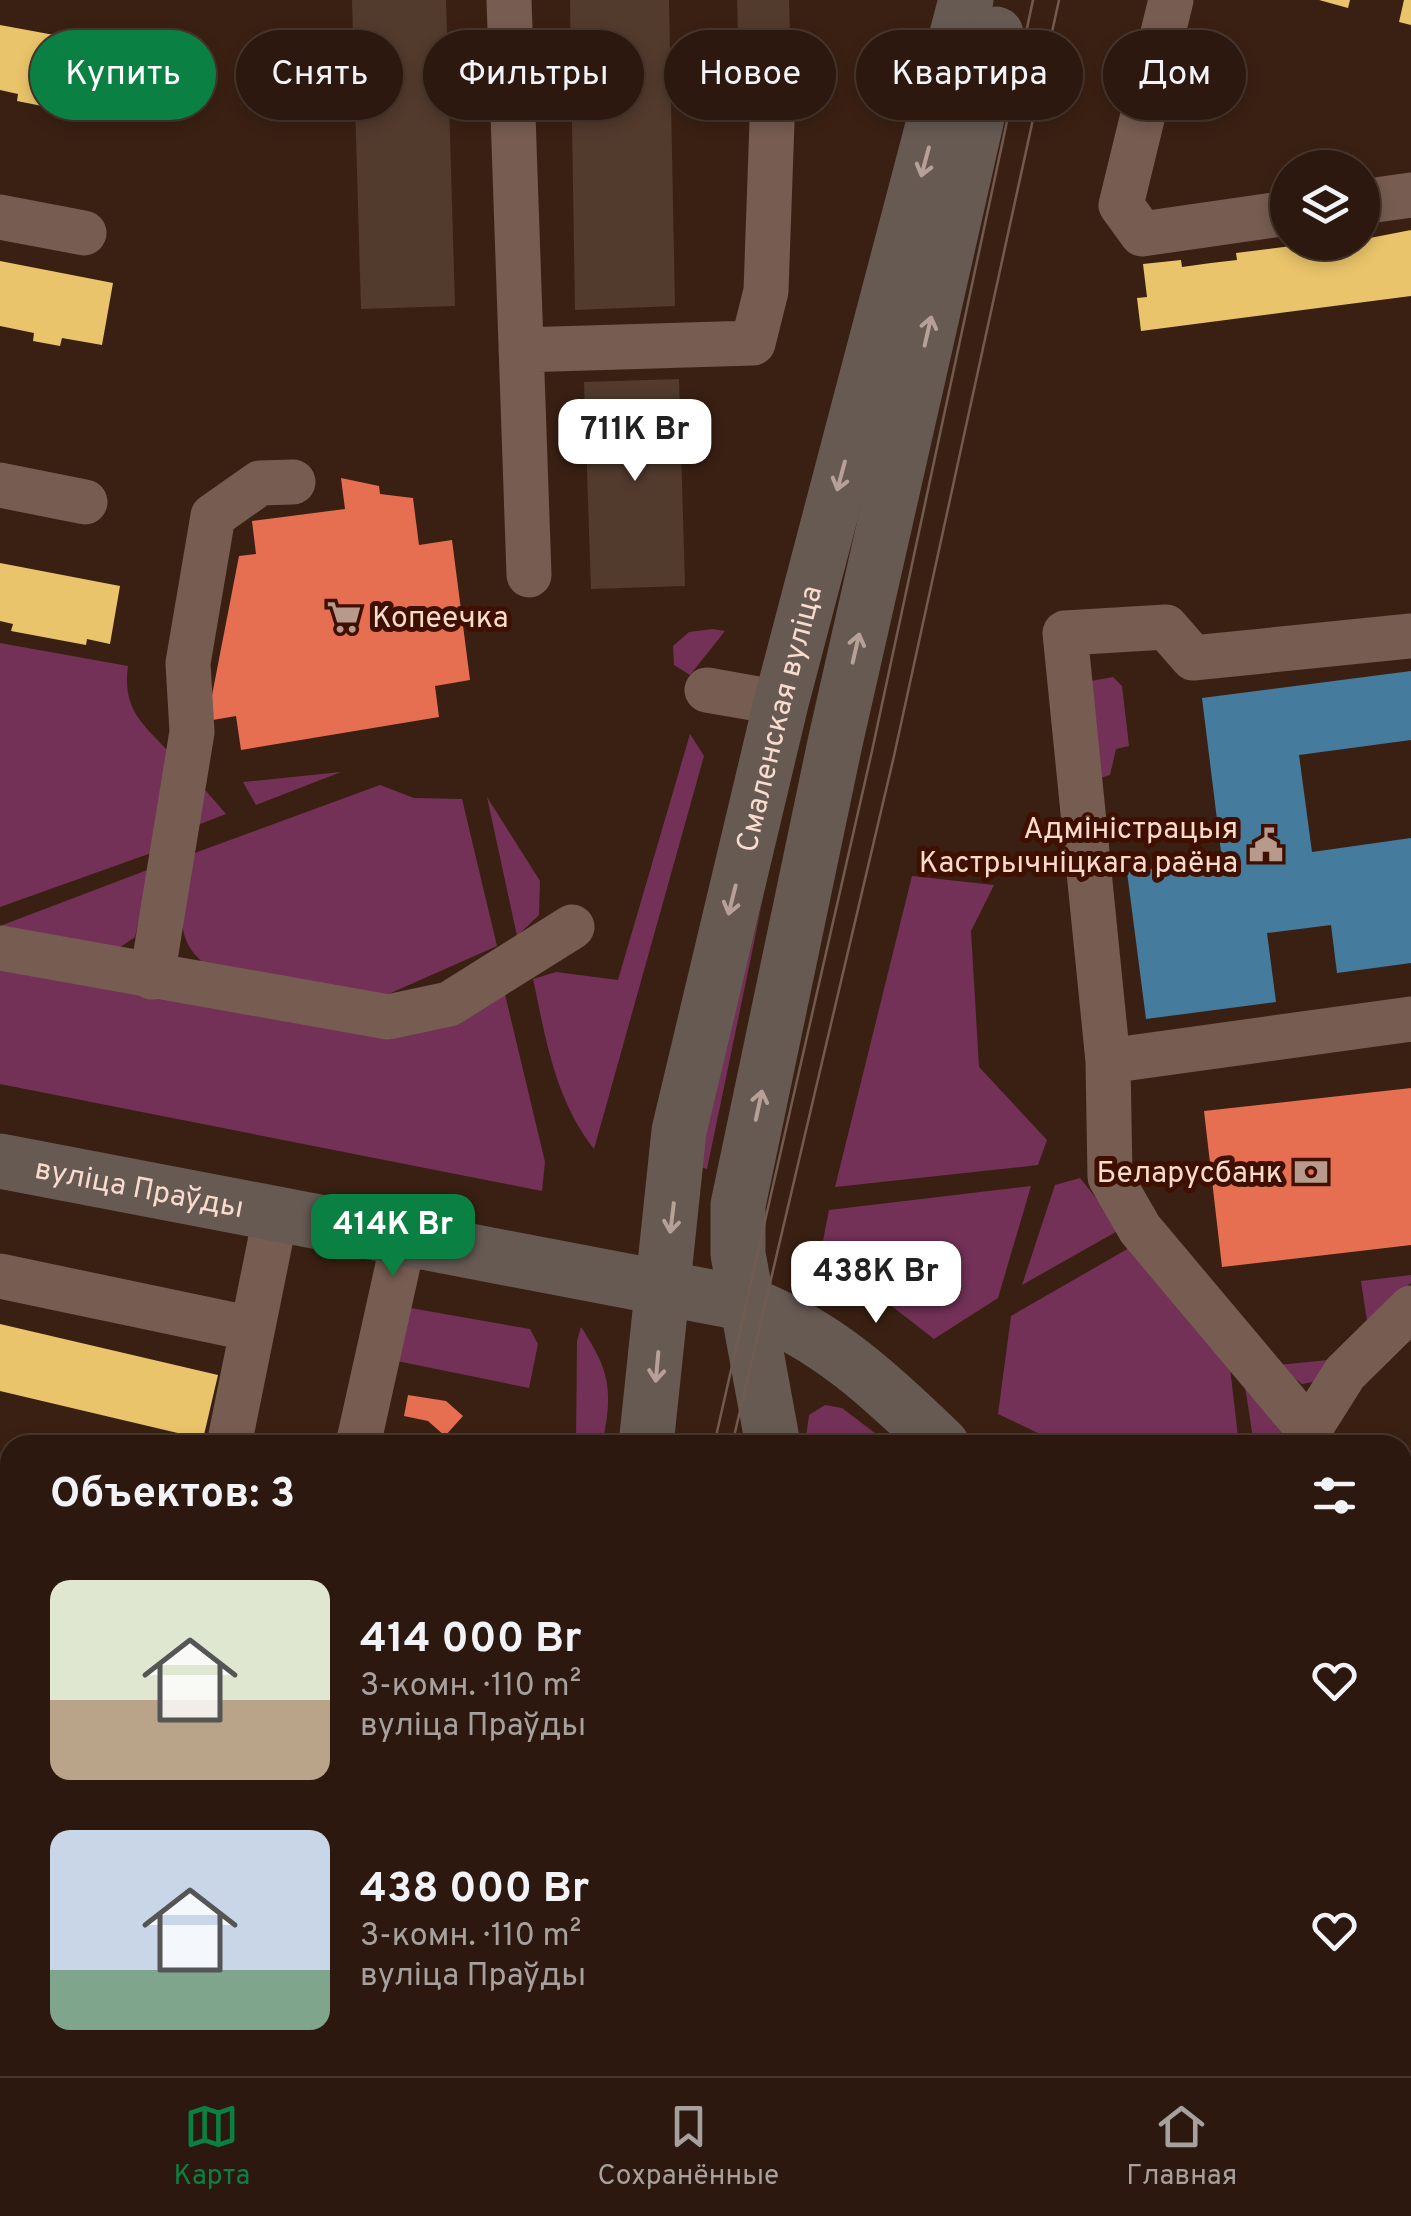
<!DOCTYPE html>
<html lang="ru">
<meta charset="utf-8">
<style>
:root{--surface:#2c180e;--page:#342117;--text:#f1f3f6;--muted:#a6a09e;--line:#48372e;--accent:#0b8043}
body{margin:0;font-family:Overpass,sans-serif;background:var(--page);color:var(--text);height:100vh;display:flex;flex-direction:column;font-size:38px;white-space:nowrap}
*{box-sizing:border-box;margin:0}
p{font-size:32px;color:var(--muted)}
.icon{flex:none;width:55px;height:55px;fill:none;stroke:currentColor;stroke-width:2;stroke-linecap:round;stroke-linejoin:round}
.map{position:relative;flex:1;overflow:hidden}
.drawer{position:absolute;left:0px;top:1435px;width:1412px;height:642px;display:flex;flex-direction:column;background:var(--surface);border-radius:30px 30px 0 0;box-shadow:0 5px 15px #0003,0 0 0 2px var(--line)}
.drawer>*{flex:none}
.banner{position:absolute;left:30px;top:30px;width:1352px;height:90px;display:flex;gap:20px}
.tools{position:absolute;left:1270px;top:150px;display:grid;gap:20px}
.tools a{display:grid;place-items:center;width:110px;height:110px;border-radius:50%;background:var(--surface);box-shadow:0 5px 15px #0003,0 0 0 2px var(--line);font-size:50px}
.price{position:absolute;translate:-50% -85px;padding:0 22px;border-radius:20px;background:#fff;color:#222;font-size:32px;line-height:65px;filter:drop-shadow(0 2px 5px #0008)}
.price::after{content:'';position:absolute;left:50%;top:60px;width:30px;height:22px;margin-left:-15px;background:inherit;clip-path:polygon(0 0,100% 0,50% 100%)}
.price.current{background:var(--accent);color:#fff}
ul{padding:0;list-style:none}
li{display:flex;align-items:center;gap:30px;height:250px;padding:0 50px}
li span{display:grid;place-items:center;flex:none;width:280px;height:200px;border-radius:20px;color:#555}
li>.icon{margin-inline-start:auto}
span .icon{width:120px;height:120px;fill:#fffc;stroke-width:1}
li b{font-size:42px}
h2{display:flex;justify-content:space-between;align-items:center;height:120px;padding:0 50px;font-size:42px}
.pill{padding:0 35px;border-radius:45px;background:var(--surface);box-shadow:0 5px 15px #0003,0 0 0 2px var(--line);font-size:35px;line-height:90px}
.pill.current{background:var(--accent);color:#fff}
.dock{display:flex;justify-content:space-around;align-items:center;height:140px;border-top:2px solid var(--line);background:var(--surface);font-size:28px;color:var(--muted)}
.dock a{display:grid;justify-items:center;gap:5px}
.dock .current{color:var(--accent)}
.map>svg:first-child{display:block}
</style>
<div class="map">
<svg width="1411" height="2076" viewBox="0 0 1411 2076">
<rect width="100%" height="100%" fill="#3a2013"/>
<path fill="#733157" d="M713 629 725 631 690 675 674 665 673 646 689 632Z
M0 643 128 666C122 710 143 724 171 754L154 852 0 907Z
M1113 677 1122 686 1129 746 1116 749 1110 775 1097 779 1085 682Z
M690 734 704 756 594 1149C555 1099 546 1040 533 979L556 972 618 980Z
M341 772 256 805 243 782Z
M380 785 414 798 462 799 497 946 384 996 212 969C166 939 185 902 192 854Z
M196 788 206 791 226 814 190 828Z
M487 797 540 881 539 915 517 936Z
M150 869 135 937 119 948 0 926Z
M912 876 994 885 971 931 979 1067 1047 1140 1038 1165 835 1187Z
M762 904 707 1169 696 1166Z
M0 966 396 1036 503 986 545 1162 542 1191 0 1084Z
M1080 1178 1121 1229 1022 1285 1055 1185Z
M1031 1186 998 1298 934 1339 821 1251 829 1210Z
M1136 1244 1228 1351 1239 1445H1063L998 1414 1011 1316Z
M1411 1275V1283L1367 1321 1361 1281Z
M399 1306 530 1329 538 1344 529 1388 387 1359Z
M581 1327C611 1372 613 1392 602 1445H576L577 1341Z
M1338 1359 1313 1382 1302 1384 1278 1365Z
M1243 1373 1294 1445H1254Z
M825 1405 842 1408 884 1440 805 1445 809 1415Z
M1403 1619 1411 1626V1665L1403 1674Z
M1411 1695V1766L1403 1757 1402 1703Z"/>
<path fill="#8a3d6a" d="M415 2068H467L465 2076H412Z
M825 2068H910L908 2076H823Z
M1299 2068H1400L1407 2076H1303Z"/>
<path fill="#e9c46a" d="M1319 0H1350L1348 8Z
M1404 0H1411V25L1399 22Z
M0 25 114 46 102 109 48 100 47 107 17 101 18 94 0 90Z
M1411 230V296L1141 331 1137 298 1147 297 1143 264 1181 260 1182 267 1211 263 1237 260 1236 253 1307 244 1308 250Z
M0 261 113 283 102 345 62 338 60 346 33 341 34 333 0 326Z
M0 563 120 586 110 644 87 639 86 645 11 631 13 624 0 621Z
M0 1324 218 1375 203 1439 0 1391Z
M213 2068H284L282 2076H211Z
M965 2068 996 2075V2076H963Z"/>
<path fill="#e76f51" d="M341 478 379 486 380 494 413 498 419 545 452 540 470 680 435 686 439 717 241 750 236 716 207 721 239 556 256 554 252 521 345 509Z
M1411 1088V1245L1222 1267 1204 1111Z
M408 1395 446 1401 463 1416 445 1436 428 1421 404 1416Z
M1402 1781 1411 1790V1811L1406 1816Z"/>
<path fill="#457b9d" d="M1411 671V740L1299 755 1312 852 1411 838V963L1337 973 1331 925 1267 933 1276 1002 1146 1019 1127 872 1222 860 1202 698Z"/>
<path fill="#523a2d" d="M352 0H446L455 306 361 309Z
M570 0H669L675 306 575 310Z
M737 0H789L792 105 740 107Z
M679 379 685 586 591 589 584 382Z"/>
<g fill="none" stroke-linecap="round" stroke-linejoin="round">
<path stroke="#765c51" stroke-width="45" d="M509 0 529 575
M1171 0 1121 205 1142 234 1288 213
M1362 202 1411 195
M0 217 84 233
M521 350 753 343 766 291 772 122
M0 485 85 502
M707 690 781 703
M0 948 388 1017 449 1004 572 927
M152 977 192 732 188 663 213 516 260 483 293 482
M1108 1061 1411 1019
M0 1276 252 1329
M1309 1430 1345 1373 1411 1308
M229 1445 276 1213
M358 1445 404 1238
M1309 1445V1430L1140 1229 1110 1177 1108 1061 1065 633 1166 627 1193 658 1411 636
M1402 1484 1411 1482
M1402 1589 1411 1596
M1058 2068 1088 2076
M180 2076 182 2068"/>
<g stroke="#665a53" stroke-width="55">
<path id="s1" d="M0 1161 747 1304C827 1335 881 1386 942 1445"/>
<path id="s2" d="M646 1445 679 1131 781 703 966 0"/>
<path d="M773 1445 738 1254V1205L835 743 996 34"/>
<path d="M1402 1950 1411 1959"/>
<path d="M504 2076 506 2068"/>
<path d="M644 2076 646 2068"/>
</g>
<path stroke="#715b50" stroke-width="2.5" d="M714 1445 872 751 1033 0
M732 1445 894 756 1059 0
M567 2076 569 2068
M586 2076 588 2068"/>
</g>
<defs><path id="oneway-shaft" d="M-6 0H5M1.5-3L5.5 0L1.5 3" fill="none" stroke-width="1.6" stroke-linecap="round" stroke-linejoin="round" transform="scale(2.5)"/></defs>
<g stroke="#b7a196">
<use href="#oneway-shaft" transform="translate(925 162) rotate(105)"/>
<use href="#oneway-shaft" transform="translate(928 331) rotate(-77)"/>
<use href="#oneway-shaft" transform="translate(841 476) rotate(105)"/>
<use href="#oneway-shaft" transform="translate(856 648) rotate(-77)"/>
<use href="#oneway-shaft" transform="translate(732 900) rotate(104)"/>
<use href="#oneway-shaft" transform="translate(759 1105) rotate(-78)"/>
<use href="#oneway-shaft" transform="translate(672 1218) rotate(97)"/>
<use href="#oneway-shaft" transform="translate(657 1367) rotate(95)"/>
</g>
<defs>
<g id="supermarket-bare" transform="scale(2.7)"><path d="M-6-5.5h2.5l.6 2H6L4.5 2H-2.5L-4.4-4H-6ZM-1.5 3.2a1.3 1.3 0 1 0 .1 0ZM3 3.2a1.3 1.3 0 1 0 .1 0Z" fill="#b79a8c" stroke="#3f1000" stroke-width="2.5" paint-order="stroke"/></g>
<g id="civic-bare" transform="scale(2.7)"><path d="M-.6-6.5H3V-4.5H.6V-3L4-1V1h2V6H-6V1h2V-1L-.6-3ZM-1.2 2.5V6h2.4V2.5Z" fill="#b79a8c" stroke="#3f1000" stroke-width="2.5" paint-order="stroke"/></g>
<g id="bank-bare" transform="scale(2.7)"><path d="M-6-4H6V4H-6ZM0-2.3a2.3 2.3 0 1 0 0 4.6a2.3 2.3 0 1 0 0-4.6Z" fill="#b79a8c" stroke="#3f1000" stroke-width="2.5" paint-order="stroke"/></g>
</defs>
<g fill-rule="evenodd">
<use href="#supermarket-bare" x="344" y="617"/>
<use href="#civic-bare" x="1266" y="845"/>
<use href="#bank-bare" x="1311" y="1172"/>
</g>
<g text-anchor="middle" stroke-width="10" stroke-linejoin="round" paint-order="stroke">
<g font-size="30" fill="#fadbcd" stroke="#3f1000" text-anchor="end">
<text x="372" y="627" text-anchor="start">Копеечка</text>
<text x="1238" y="838">Адміністрацыя<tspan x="1238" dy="34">Кастрычніцкага раёна</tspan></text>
<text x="1283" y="1182">Беларусбанк</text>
</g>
<g font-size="30" fill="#fadbcd" stroke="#3f1000">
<text dy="10" stroke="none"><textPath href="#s2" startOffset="740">Смаленская вуліца</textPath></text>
<text dy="10" stroke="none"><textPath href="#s1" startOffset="142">вуліца Праўды</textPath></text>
</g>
</g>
</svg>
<div class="tools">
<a><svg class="icon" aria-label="layers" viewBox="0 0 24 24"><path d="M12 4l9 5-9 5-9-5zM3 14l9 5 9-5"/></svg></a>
</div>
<b class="price" style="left:635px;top:484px">711K Br</b>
<b class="price current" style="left:393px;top:1279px">414K Br</b>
<b class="price" style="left:876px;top:1326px">438K Br</b>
<div class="banner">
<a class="pill current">Купить</a>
<a class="pill">Снять</a>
<a class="pill">Фильтры</a>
<a class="pill">Новое</a>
<a class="pill">Квартира</a>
<a class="pill">Дом</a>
</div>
<section class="drawer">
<h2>Объектов: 3<svg class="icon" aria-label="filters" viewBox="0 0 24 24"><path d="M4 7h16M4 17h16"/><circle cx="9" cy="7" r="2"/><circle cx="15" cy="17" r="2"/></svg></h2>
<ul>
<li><span style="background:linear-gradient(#dfe7d0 60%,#b9a48a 0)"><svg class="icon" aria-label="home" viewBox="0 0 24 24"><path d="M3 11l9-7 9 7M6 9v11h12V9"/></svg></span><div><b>414 000 Br</b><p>3-комн. · 110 m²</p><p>вуліца Праўды</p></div><svg class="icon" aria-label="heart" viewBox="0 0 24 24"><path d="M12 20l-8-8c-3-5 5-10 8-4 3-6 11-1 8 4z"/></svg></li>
<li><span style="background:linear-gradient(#c9d6e8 70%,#7fa58c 0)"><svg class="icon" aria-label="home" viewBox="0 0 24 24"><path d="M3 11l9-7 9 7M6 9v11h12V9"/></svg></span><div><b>438 000 Br</b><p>3-комн. · 110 m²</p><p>вуліца Праўды</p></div><svg class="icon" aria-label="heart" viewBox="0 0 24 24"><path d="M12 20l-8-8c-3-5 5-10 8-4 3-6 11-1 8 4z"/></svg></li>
</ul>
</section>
</div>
<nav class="dock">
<a class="current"><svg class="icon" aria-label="map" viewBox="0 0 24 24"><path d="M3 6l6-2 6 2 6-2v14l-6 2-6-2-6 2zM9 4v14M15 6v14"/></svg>Карта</a>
<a><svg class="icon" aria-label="saved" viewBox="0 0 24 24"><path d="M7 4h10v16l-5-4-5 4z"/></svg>Сохранённые</a>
<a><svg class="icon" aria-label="home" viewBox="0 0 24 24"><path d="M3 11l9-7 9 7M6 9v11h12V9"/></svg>Главная</a>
</nav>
